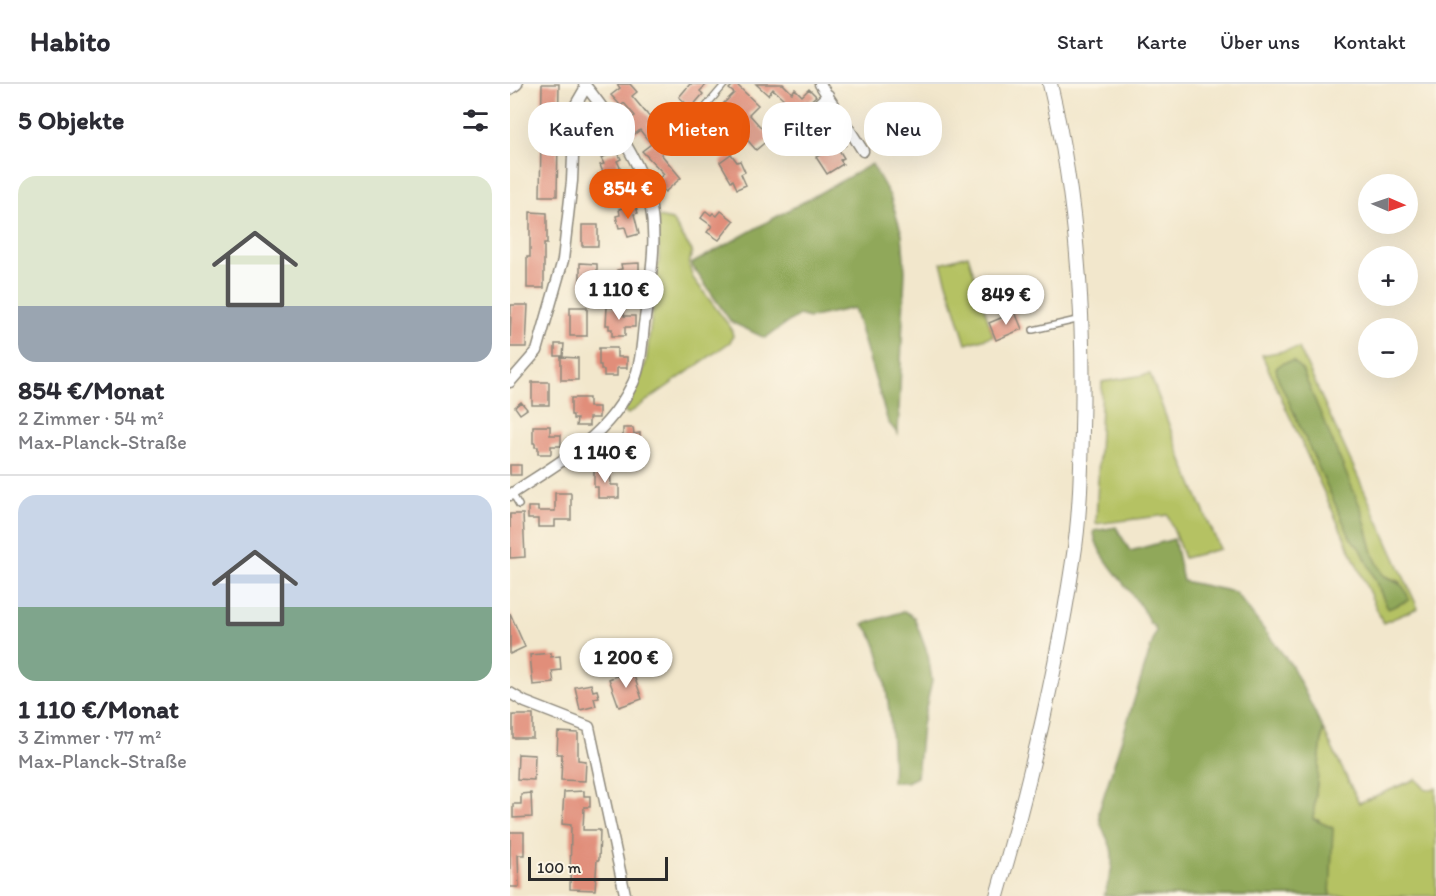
<!DOCTYPE html>
<html lang="de">
<meta charset="utf-8">
<style>
:root{--surface:#fff;--page:#f7f7f7;--text:#2b2b33;--muted:#7c7c81;--line:#e1e1e2;--accent:#ea580c}
body{margin:0;font-family:Itim,sans-serif;background:var(--page);color:var(--text);height:100vh;display:flex;flex-direction:column;font-size:22px;white-space:nowrap}
*{box-sizing:border-box;margin:0}
p{font-size:20px;color:var(--muted)}
.icon{flex:none;width:33px;height:33px;fill:none;stroke:currentColor;stroke-width:2;stroke-linecap:round;stroke-linejoin:round}
.map{position:relative;flex:1;overflow:hidden}
.side{display:flex;flex-direction:column;background:var(--surface);width:510px}
.side>*{flex:none}
.banner{position:absolute;left:18px;top:18px;width:570px;height:54px;display:flex;gap:12px}
.needle{width:39px;rotate:92deg}
.buttons{position:absolute;left:848px;top:90px;display:grid;gap:12px}
.buttons a{display:grid;place-items:center;width:60px;height:60px;border-radius:50%;background:var(--surface);box-shadow:0 6px 24px #0002;font-size:30px}
.scale{position:absolute;left:18px;bottom:15px;width:140px;box-sizing:border-box;padding-left:6px;border:3px solid #2b2b2b;border-top:0;font-size:16px;line-height:21px;white-space:nowrap;color:#2b2b2b;-webkit-text-stroke:4px #fcf5e5;paint-order:stroke}
.price{position:absolute;translate:-50% -51px;padding:0 14px;border-radius:21px;background:#fff;color:#222;font-size:20px;line-height:39px;filter:drop-shadow(0 2px 3px #0008)}
.price::after{content:'';position:absolute;left:50%;top:36px;width:18px;height:14px;margin-left:-9px;background:inherit;clip-path:polygon(0 0,100% 0,50% 100%)}
.price.active{background:var(--accent);color:#fff}
ul{padding:0;list-style:none}
li{display:grid;align-content:center;gap:12px;height:318px;padding:0 18px}
li+li{border-top:2px solid var(--line)}
li span{display:grid;place-items:center;height:186px;border-radius:18px;color:#555}
li>.icon{margin-inline-start:auto}
span .icon{width:108px;height:108px;fill:#fffc;stroke-width:1}
li b{font-size:26px}
h2{display:flex;justify-content:space-between;align-items:center;height:72px;padding:0 18px;font-size:26px}
.pill{padding:0 21px;border-radius:24px;background:var(--surface);box-shadow:0 6px 24px #0002;font-size:21px;line-height:54px}
.pill.active{background:var(--accent);color:#fff}
header{display:flex;align-items:center;gap:36px;box-sizing:border-box;height:84px;padding:0 30px;background:var(--surface);border-bottom:2px solid var(--line)}
header strong{font-size:28px}
nav{display:flex;gap:33px;margin-inline-start:auto;font-size:21px}
main{display:flex;flex:1;min-height:0}
.map>svg:first-child{display:block}
</style>
<header>
<strong>Habito</strong>
<nav><a>Start</a><a>Karte</a><a>Über uns</a><a>Kontakt</a></nav>
</header>
<main>
<section class="side">
<h2>5 Objekte<svg class="icon" aria-label="filters" viewBox="0 0 24 24"><path d="M4 7h16M4 17h16"/><circle cx="9" cy="7" r="2"/><circle cx="15" cy="17" r="2"/></svg></h2>
<ul>
<li><span style="background:linear-gradient(#dfe7d0 70%,#9aa5b1 0)"><svg class="icon" aria-label="home" viewBox="0 0 24 24"><path d="M3 11l9-7 9 7M6 9v11h12V9"/></svg></span><div><b>854 €/Monat</b><p>2 Zimmer · 54 m²</p><p>Max-Planck-Straße</p></div></li>
<li><span style="background:linear-gradient(#c9d6e8 60%,#7fa58c 0)"><svg class="icon" aria-label="home" viewBox="0 0 24 24"><path d="M3 11l9-7 9 7M6 9v11h12V9"/></svg></span><div><b>1 110 €/Monat</b><p>3 Zimmer · 77 m²</p><p>Max-Planck-Straße</p></div></li>
</ul>
</section>
<div class="map">
<svg width="926" height="812" viewBox="0 0 926 812">
<rect width="100%" height="100%" fill="#fcf5e5"/>
<filter id="ink" filterUnits="userSpaceOnUse"><feTurbulence type="fractalNoise" baseFrequency=".0167" numOctaves="2"/><feDisplacementMap in="SourceGraphic" scale="12" xChannelSelector="R" yChannelSelector="G"/><feConvolveMatrix kernelMatrix="1 2 1 2 8 2 1 2 1" color-interpolation-filters="sRGB"/></filter>
<filter id="wash" filterUnits="userSpaceOnUse"><feTurbulence type="fractalNoise" baseFrequency=".008" numOctaves="4" result="noise"/><feDisplacementMap in="SourceGraphic" scale="24" xChannelSelector="R" yChannelSelector="G"/><feGaussianBlur stdDeviation="1.35" result="paint"/><feColorMatrix in="noise" values="0 0 0 0 0 0 0 0 0 0 0 0 0 0 0 0 0 1.4 0 .05"/><feComposite in="paint" operator="in"/></filter>
<g filter="url(#wash)">
<rect width="100%" height="100%" fill="#f2e7cc"/>
<path fill="#b5c264" stroke="#707648" stroke-width="1.5" fill-rule="evenodd" d="M148 133 162 136 182 167 179 181 183 194 221 244 223 252 220 258 118 330 114 327 129 298 136 278 149 174Z
M458 171 483 252 456 260 431 179Z
M789 264 908 524 873 539 752 271ZM852 427 863 470 873 491 890 498 878 524 852 467 840 453Z
M640 290 674 381 710 465 674 474 658 431 586 440 592 298Z
M813 645 849 719 906 695 916 706 926 704V812H611L616 792 810 736 803 735Z"/>
<path fill="#90a85a" stroke="#5e6a42" stroke-width="1.5" d="M362 80 380 112 392 150 395 187 388 350 378 338 344 224 299 234 289 231 255 254 221 238 181 180Z
M783 277 792 286 852 427 863 470 873 491C888 501 893 496 899 516L878 525 852 467 840 453 768 294 766 284 773 279Z
M606 443 620 467 664 455 673 497 725 508 782 582 813 645 803 735 823 744 820 812H594C599 796 605 780 601 764 597 751 588 741 589 727L646 547 643 540H640C629 510 584 474 584 447Z
M394 527 404 533 418 571 422 597 412 641 407 693 397 698H382C385 668 377 559 353 540Z"/>
<g id="blocks">
<path fill="#e18e7a" d="M32 0H49L47 112H30Z
M107 0H120L127 8 122 12 142 36 138 40 158 64 151 70 171 94 155 108 146 97 154 90 132 67 141 60 130 46 125 50 116 39 125 32 114 19 111 22 101 11 110 4Z
M180 0H197L190 7 193 10 181 24 169 13Z
M224 0H226L248 21 239 30 255 48 259 28 281 32 266 49 246 66 234 52 238 48 211 22 224 9 219 5Z
M246 0H273L282 9 285 5 292 12 299 5 306 12 299 18 296 16 281 32 270 22 275 16 263 5 258 11Z
M308 30 316 40 319 36 336 61 329 66 334 74 330 76 333 80 317 90 306 73 312 70 300 52 305 48 298 40Z
M107 67 111 75 107 77 116 95 105 100 100 90 95 93 90 81 94 80 91 74Z
M221 70 227 78 230 77 235 88 231 90 236 101 227 105 223 96 221 97 210 78Z
M125 120 128 129 124 130 129 150 118 153 115 143 109 144 106 132 110 131 109 125Z
M196 127 201 131 203 129 207 132 211 127 224 137 209 156 197 148 202 142 191 134Z
M20 128 37 129V160H34V204H17V173H20Z
M72 141H88V162H72Z
M70 179 87 180V201H70Z
M129 179V188H125L126 209H114V198H108L107 186 112 185 111 180Z
M1 221H18L16 263H0Z
M60 223H77V252H60Z
M97 223H114V232H125V243H115V252H102V245H99V241H96Z
M505 228 512 245 486 256 479 239Z
M45 260H54L53 272H45Z
M89 264H107V273H117V284H107V292H94V286H91V281H89Z
M51 273 68 274V296H51Z
M22 298H39V321H22Z
M61 314H79V323H89V334H79V342H66L67 335H63V331H61Z
M11 318 17 325 10 330 5 323Z
M23 342H40V351H51V362H41V370H28V363H25V359H23Z
M113 344H123L124 350 130 349V358H134L135 373 113 374Z
M0 381H11V391H0Z
M100 384 101 401H109V414H88V403H84V385Z
M45 409H61V436H45V443H28V435H18V423H28V427H45Z
M0 430H13L15 473 0 474Z
M0 529 15 563 0 570Z
M41 569V573L50 572 51 586 42 587 44 599 23 601 20 571Z
M122 586 132 615 109 623 99 595Z
M81 600 83 607 87 606 89 613 84 614 86 622 70 626 65 603Z
M3 631H23V654H3Z
M48 648 68 649V676L76 677 75 697 51 696 52 670H47Z
M8 670 25 671 24 696 7 695Z
M74 707V712H80V723H74L73 746H90L89 776H87L85 806 60 805 61 741 52 740 54 708Z
M21 709 22 733 3 734V720H11V710Z
M0 748H14V771H8L9 803H0Z"/>
</g>
</g>
<g filter="url(#ink)">
<use href="#blocks" fill-opacity="0" stroke="#8e897c" stroke-width="1.5"/>
<g fill="none" stroke-linecap="round" stroke-linejoin="round">
<g stroke="#8e897c" stroke-width="8">
<path id="service" d="M191 28 215 0
M523 246 571 235
M2 409 9 421"/>
</g>
<g stroke="#8e897c" stroke-width="13">
<path id="minor" d="M310 0 353 67
M0 5 7 0
M269 57 318 11
M0 298 27 267 53 176 62 97 65 22 76 3
M0 411C34 388 71 368 98 337 107 327 117 311 123 299 131 282 132 259 134 241 141 192 152 140 132 92 119 62 95 25 74 0
M0 609 15 618 79 643 115 810"/>
</g>
<g stroke="#8e897c" stroke-width="16">
<path id="tertiary" d="M487 812C519 702 546 590 563 477 570 434 571 389 572 346 575 230 567 113 540 0"/>
</g>
<use href="#service" stroke="#fff" stroke-width="5"/>
<use href="#minor" stroke="#fff" stroke-width="10"/>
<use href="#tertiary" stroke="#fff" stroke-width="14"/>
</g>
</g>
</svg>
<div class="buttons">
<a><svg class="needle" viewBox="-14 -14 28 28"><path d="M0-13l5 13h-10z" fill="#e53935"/><path d="M0 13l5-13h-10z" fill="#7c7c81"/></svg></a>
<a>+</a>
<a>−</a>
</div>
<div class="scale">100 m</div>
<b class="price active" style="left:118px;top:136px">854 €</b>
<b class="price" style="left:109px;top:237px">1 110 €</b>
<b class="price" style="left:496px;top:242px">849 €</b>
<b class="price" style="left:95px;top:400px">1 140 €</b>
<b class="price" style="left:116px;top:605px">1 200 €</b>
<div class="banner">
<a class="pill">Kaufen</a>
<a class="pill active">Mieten</a>
<a class="pill">Filter</a>
<a class="pill">Neu</a>
</div>
</div>
</main>
